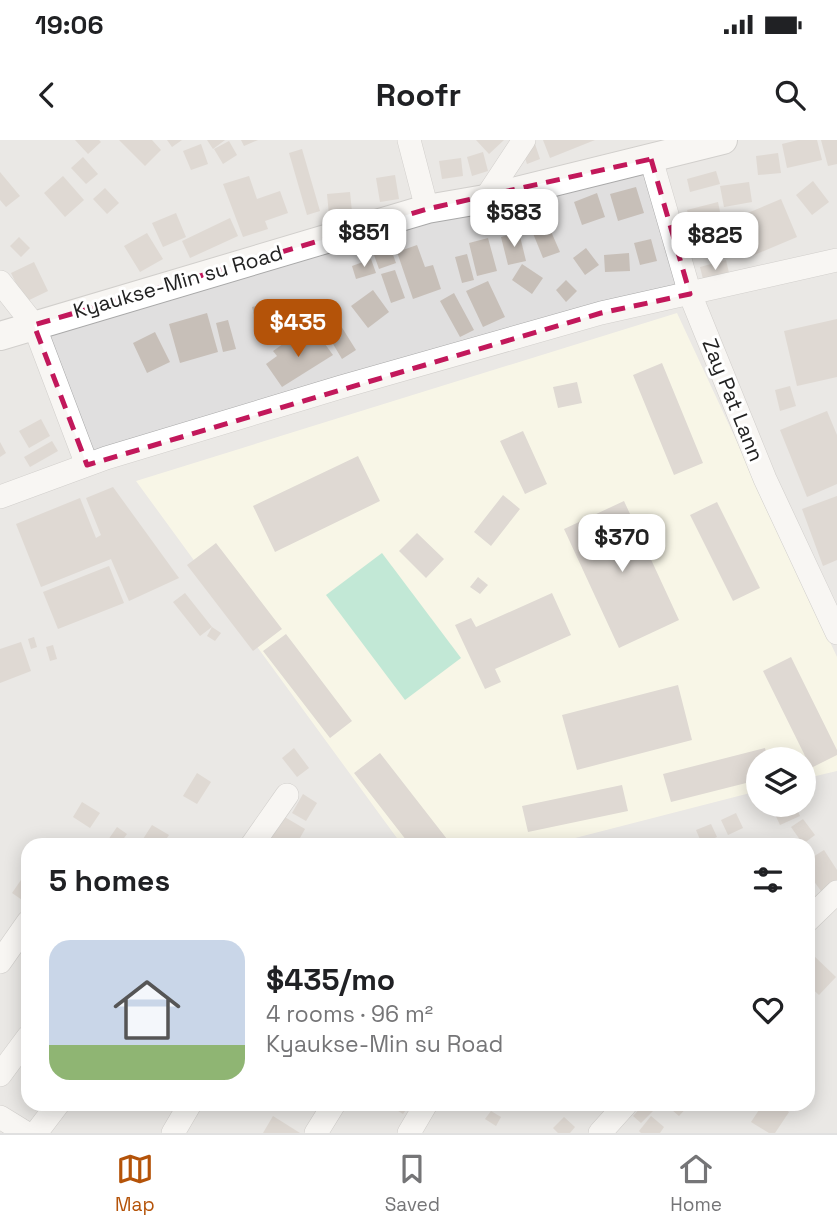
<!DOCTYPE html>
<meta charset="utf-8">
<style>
:root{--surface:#fff;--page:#f2f2f2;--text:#202124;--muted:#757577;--line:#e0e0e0;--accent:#b45309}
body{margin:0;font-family:"Space Grotesk",sans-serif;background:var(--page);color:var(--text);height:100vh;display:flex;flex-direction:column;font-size:26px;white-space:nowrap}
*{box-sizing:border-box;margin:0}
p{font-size:23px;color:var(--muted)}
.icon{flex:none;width:38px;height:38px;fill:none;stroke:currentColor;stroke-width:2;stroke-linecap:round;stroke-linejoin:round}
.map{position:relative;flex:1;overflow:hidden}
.side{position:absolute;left:21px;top:698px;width:794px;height:273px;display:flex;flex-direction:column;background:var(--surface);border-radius:21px;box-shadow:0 4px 18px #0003}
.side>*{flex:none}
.buttons{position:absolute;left:746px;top:607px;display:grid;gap:14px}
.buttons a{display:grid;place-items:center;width:70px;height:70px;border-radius:50%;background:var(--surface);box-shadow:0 4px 18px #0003;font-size:35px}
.price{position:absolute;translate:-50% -60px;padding:0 16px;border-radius:14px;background:#fff;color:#222;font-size:23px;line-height:46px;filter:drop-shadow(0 2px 4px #0008)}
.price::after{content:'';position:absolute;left:50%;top:42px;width:21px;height:16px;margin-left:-10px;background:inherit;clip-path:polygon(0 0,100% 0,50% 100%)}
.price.current{background:var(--accent);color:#fff}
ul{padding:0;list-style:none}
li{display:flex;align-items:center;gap:21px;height:175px;padding:0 28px}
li+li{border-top:2px solid var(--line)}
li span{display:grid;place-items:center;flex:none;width:196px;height:140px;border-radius:21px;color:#555}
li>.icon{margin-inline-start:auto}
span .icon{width:84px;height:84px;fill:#fffc;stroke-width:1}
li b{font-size:30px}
h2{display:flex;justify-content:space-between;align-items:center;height:84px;padding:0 28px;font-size:30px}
.status{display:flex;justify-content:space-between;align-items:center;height:49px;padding:0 35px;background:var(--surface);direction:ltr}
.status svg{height:19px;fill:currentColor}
header{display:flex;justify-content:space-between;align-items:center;height:91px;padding:0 28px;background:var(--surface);font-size:32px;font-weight:600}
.menu{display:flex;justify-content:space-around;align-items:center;height:98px;border-top:2px solid var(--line);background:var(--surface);font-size:19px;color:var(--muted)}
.menu a{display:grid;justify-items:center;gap:4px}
.menu .current{color:var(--accent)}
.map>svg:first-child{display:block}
</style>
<div class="status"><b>19:06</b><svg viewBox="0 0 49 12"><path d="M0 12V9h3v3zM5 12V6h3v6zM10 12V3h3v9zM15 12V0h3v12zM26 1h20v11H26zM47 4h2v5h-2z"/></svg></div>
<header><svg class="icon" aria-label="back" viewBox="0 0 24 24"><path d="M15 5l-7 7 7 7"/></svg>Roofr<svg class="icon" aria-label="search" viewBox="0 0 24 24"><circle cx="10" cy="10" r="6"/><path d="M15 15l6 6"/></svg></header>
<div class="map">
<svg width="837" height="993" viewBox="0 0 837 993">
<rect width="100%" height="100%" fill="#f2efe9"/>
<path fill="#e0dfdf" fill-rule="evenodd" d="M0 0H837V993H0ZM758 620H803V665H758ZM28 705H808V964H28Z"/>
<path fill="#ffffe5" d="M677 173 837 517V631L803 639V620H758V651L548 705H402L136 341Z"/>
<path fill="#88e0be" d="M382 413 461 518 405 560 326 455Z"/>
<path fill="#c7bfb8" d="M75 0H99L101 2 88 14Z
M119 0H152L161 10 145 26Z
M167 0H182L172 7Z
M207 0H225L213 9Z
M241 0H258L244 6Z
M476 0H504L489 14Z
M543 0H595L550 18Z
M798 0H817L822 20 787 28 782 4Z
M821 0H837V24L828 26Z
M229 1 237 15 223 24 214 9Z
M201 4 208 24 191 30 183 11Z
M535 4 540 19 527 24 522 9Z
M302 9 320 71 307 75 289 13Z
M483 12 488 31 472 36 467 17Z
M778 13 781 33 758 35 756 16Z
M83 17 98 34 86 44 71 28Z
M461 18 463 36 442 39 439 21Z
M716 31 720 44 690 52 687 39Z
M0 32 20 56 6 67 0 60Z
M395 35 399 59 380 62 376 38Z
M63 36 84 60 65 77 44 53Z
M249 36 257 59 280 51 288 73 265 81 268 89 243 97 223 44Z
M813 41 829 62 812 75 796 55Z
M749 42 752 62 724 67 720 46Z
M636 47 644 73 618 81 610 54Z
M105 48 119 63 107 74 93 59Z
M350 52 352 72 329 75 327 54Z
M597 53 605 77 582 85 574 62Z
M781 59 797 97 747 118 731 80Z
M718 62 721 77 691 84 687 70Z
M176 73 186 97 163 107 152 83Z
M230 78 238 96 190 118 182 101Z
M546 80 560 112 543 118 530 86Z
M519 92 526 121 508 125 501 97Z
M147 93 163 119 140 132 124 106Z
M19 97 30 108 21 117 10 106Z
M488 98 497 131 477 136 469 103Z
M651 99 657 121 640 125 634 103Z
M417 105 425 127 433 125 441 149 413 159 397 112Z
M586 108 599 125 585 135 573 118Z
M391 109 396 123 379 129 374 115Z
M629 113 630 131 605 132 604 115Z
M467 114 474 140 462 143 455 117Z
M371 119 376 133 356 139 352 126Z
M726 120 730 137 704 143 700 127Z
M34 122 48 151 25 162 11 133Z
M522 124 543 138 532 154 512 140Z
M395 130 405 158 391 163 381 134Z
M566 140 577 151 566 162 556 150Z
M488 141 505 177 483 187 466 151Z
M373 150 389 172 368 188 351 166Z
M454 153 474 190 460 197 440 161Z
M309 160 315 184 294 190 287 166Z
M272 162 281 195 261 200 252 167Z
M207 173 218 212 180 223 169 184Z
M837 179V237L797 246 784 191Z
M228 180 236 209 223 212 216 183Z
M341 186 356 210 342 219 327 194Z
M155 192 170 222 147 233 133 203Z
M317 193 333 215 282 247 266 224 277 216 273 211 290 199 297 208Z
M662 223 703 323 674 335 633 235Z
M577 242 582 263 558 268 553 247Z
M790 246 796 266 780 271 775 250Z
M827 271 837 295V344L807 357 780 290Z
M41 279 50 296 29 308 19 291Z
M523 291 547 344 525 354 500 301Z
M52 301 58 311 30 327 24 317Z
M0 302 6 313 0 317Z
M358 316 380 361 275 412 253 366Z
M113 347 179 438 129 461 111 419 41 447 16 384 80 358 96 398 101 395 86 358Z
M503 355 520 369 491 406 474 392Z
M837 356V420L823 426 802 369Z
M624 361 679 480 619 508 564 389Z
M717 362 760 448 733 461 690 375Z
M417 393 444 419 426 438 399 411Z
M216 403 282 489 253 511 187 425Z
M109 426 124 463 58 489 43 452Z
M478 437 488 445 480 454 470 447Z
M185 453 212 487 200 496 173 462Z
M552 453 571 495 495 529 501 542 485 549 455 485 471 478 476 487Z
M212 487 221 493 215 501 207 496Z
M286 494 352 581 330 598 263 511Z
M34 497 37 507 31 509 28 499Z
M21 502 31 531 0 543V509Z
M53 505 57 519 50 521 46 507Z
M791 517 837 610V615L811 628 763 531Z
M678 545 692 600 577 630 562 575Z
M294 608 309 628 297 637 282 618Z
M765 608 768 620H758V640L671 662 663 634Z
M380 613 447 699 438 705H410L354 633Z
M197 633 211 642 197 664 183 656Z
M622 645 628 671 528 692 522 666Z
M303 654 317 663 306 681 292 673Z
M82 662 100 673 90 688 73 677Z
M784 665H795L800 676 780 685 773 670Z
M736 673 743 688 728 695 721 680Z
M283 676 305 689 296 705H284L270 697Z
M803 679 815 695 803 704 791 687Z
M711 684 717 697 702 704 696 690Z
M152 685 169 695 162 705H153L143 699Z
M117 687 127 694 119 705 108 700Z
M824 710 837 730V741L821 751 808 733V720Z
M21 740 28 745V764L12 753Z
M813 815 836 837 819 855 808 845V820Z
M387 964H410L403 974Z
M644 964 653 971 641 983 633 976Z
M665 964H690L679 976Z
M763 964H778L789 972 775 993H769L751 982Z
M491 971 501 977 496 986 485 979Z
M273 976 300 993H263Z
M651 976 664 987 660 993H641L639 991Z
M564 977 575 987 570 993H558L553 988Z"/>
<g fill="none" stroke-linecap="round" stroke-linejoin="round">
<g stroke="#a9a9a9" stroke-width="24">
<path id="minor" d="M409 0 427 69
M651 19 690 154 765 339 837 493
M485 59 524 0
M0 142 34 185 87 325
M0 357 106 318 341 247 601 173 837 120
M252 705 287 655
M808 780 837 752
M0 822 28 782
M0 935 28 897
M0 977 26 993
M36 993 58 964
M173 993 190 964
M316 993 334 964
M409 993 426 964
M600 993 626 964"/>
</g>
<g stroke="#a9a9a9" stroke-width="30">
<path id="tertiary" d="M0 196 427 69 485 59 723 0"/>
</g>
<use href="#minor" stroke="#fff" stroke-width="23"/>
<use href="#tertiary" stroke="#fff" stroke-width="28"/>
</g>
<path d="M0 0H837V993H0ZM651 19 690 154 601 173 87 325 34 185 427 69Z" fill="#f2efe9" fill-opacity=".55" fill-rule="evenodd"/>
<path fill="none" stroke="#c2185b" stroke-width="5" stroke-dasharray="14 9" stroke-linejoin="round" d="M651 19 690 154 601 173 87 325 34 185 427 69Z"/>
<g text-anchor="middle" stroke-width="6" stroke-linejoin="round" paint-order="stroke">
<g font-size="21" fill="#222" stroke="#fff">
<text transform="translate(178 142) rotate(-16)" y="7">Kyaukse-Min su Road</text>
<text transform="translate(733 260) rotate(68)" y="7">Zay Pat Lann</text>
</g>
</g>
</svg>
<div class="buttons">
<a><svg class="icon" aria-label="layers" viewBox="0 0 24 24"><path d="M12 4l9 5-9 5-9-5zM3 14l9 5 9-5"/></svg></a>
</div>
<b class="price" style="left:514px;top:109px">$583</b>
<b class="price" style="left:364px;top:129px">$851</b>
<b class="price" style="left:715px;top:132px">$825</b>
<b class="price current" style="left:298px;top:219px">$435</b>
<b class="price" style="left:622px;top:434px">$370</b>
<section class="side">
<h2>5 homes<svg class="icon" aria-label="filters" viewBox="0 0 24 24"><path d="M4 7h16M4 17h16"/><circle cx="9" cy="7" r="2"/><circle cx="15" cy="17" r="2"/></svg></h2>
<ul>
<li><span style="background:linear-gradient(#c9d6e8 75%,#8fb573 0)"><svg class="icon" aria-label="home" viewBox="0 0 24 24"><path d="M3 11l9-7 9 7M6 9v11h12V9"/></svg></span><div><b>$435/mo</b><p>4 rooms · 96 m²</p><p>Kyaukse-Min su Road</p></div><svg class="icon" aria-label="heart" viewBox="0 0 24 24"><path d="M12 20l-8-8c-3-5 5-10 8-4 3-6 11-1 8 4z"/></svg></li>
</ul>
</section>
</div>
<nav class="menu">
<a class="current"><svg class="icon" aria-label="map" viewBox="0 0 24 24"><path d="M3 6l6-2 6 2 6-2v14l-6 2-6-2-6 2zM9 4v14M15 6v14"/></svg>Map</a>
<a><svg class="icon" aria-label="saved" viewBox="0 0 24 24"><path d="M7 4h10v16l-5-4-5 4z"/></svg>Saved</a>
<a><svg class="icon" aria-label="home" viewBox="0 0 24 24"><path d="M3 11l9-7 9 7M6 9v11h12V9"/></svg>Home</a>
</nav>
